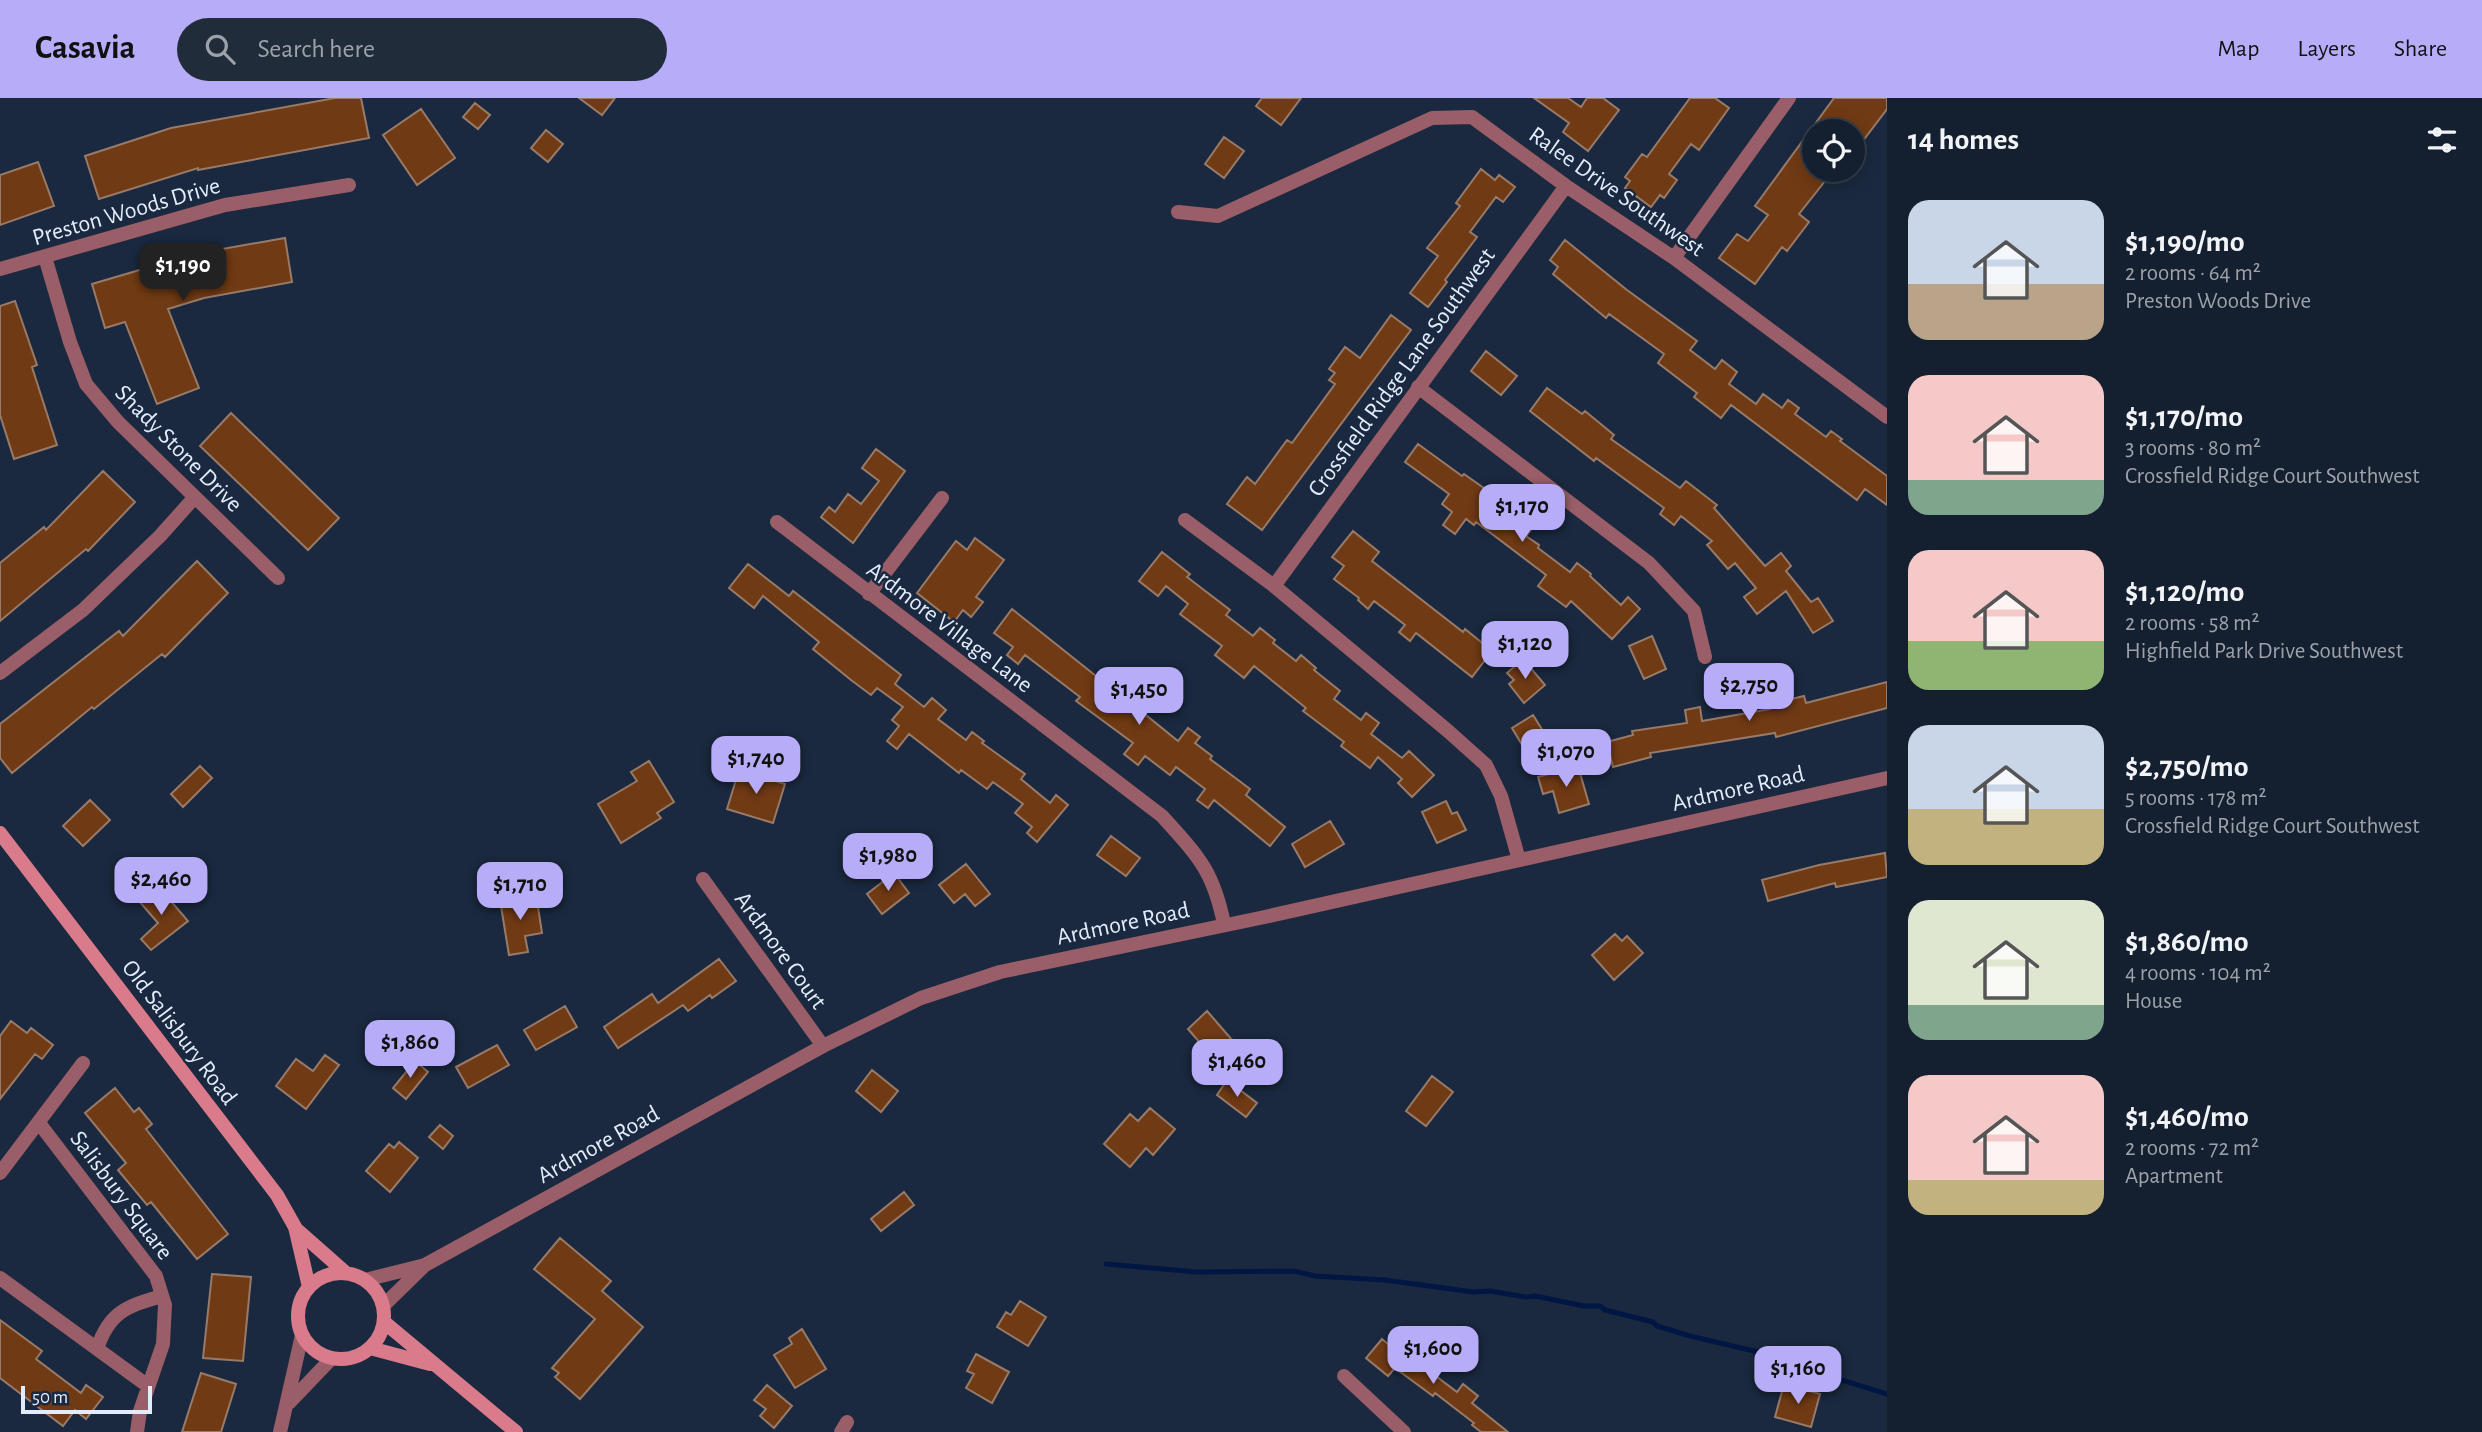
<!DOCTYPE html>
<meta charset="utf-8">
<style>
:root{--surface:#141f2f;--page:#212c3b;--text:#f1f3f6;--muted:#9da2aa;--line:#333d4b;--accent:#b6acf8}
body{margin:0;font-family:"Alegreya Sans",sans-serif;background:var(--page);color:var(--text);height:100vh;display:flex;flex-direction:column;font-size:26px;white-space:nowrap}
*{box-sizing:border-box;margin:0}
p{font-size:23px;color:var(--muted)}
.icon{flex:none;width:38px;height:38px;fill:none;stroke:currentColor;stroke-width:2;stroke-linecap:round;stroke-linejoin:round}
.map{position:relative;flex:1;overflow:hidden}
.sheet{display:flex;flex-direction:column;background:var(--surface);width:595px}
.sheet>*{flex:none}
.buttons{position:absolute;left:1802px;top:21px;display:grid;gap:14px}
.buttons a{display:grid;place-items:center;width:63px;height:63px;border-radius:50%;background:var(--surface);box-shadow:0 4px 18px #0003,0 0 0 2px var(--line);font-size:35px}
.scale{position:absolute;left:21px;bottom:18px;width:131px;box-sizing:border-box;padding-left:7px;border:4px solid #e2ecfc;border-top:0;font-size:19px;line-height:24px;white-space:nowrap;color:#e2ecfc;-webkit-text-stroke:5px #1a293f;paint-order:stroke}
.price{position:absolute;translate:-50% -60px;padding:0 16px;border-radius:14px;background:var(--accent);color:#111;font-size:23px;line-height:46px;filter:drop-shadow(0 2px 4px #0008)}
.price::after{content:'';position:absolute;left:50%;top:42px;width:21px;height:16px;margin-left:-10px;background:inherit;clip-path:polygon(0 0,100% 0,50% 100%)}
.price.selected{background:#222;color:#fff}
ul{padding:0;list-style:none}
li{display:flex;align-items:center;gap:21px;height:175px;padding:0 21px}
li span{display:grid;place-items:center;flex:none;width:196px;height:140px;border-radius:21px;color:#555}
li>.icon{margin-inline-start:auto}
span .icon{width:84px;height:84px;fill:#fffc;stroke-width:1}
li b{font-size:30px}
h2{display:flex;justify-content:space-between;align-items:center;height:84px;padding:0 21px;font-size:30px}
header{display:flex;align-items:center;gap:42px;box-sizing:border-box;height:98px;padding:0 35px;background:var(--accent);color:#111}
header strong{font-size:33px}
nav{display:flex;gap:38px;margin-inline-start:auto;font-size:24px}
.search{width:490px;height:63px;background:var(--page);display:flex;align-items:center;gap:18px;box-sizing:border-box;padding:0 24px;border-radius:38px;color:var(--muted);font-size:26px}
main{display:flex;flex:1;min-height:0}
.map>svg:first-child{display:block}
</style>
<header>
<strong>Casavia</strong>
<div class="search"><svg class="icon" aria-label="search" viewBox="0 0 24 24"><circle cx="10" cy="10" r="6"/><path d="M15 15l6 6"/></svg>Search here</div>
<nav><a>Map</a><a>Layers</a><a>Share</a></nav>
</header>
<main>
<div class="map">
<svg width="1887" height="1334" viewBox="0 0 1887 1334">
<rect width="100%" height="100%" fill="#1a293f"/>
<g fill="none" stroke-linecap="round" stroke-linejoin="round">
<path stroke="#001643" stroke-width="5" d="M1106 1166 1197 1174 1294 1173 1315 1178 1385 1182 1473 1194 1490 1193 1526 1199 1535 1198 1584 1208H1600L1605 1212 1653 1224 1657 1228 1690 1238 1780 1259 1797 1268 1887 1296"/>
</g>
<path fill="#703a14" stroke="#987a68" stroke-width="2" d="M335 0H361L369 40 198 72V70L99 101 85 58 171 30Z
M579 0H615L602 17Z
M1262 0H1301L1281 27 1256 8Z
M1534 0H1568L1581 9 1587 0H1603L1619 12 1588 53 1563 34 1569 25Z
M1690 0H1715L1729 10 1699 52 1691 46 1669 76 1677 82 1664 100 1660 97 1651 109 1625 90 1630 83 1625 79 1642 56 1647 59Z
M1834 0H1887V11L1853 56V33H1815V72H1820L1829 78 1799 116 1809 124 1787 153 1782 149 1755 186 1719 160 1737 136 1748 143 1768 117 1755 108Z
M475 5 490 17 478 31 463 19Z
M421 11 455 60 417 87 383 37Z
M546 32 563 46 548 64 531 50Z
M1224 39 1244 53 1224 80 1205 66Z
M38 64 54 108 0 127V77Z
M1481 71 1495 82 1499 77 1515 89 1503 104 1496 99 1470 134 1477 139 1445 182 1447 184 1428 209 1410 195 1438 158 1427 150 1460 108 1456 105Z
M285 140 292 184 204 200 168 211 199 290 157 306 125 224 105 230 92 186 194 156Z
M1565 142 1627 192 1697 243 1690 252 1715 271 1722 262 1737 274 1729 286 1756 306 1763 296 1782 310 1788 302 1799 310 1795 316 1826 339 1831 333 1842 341 1840 343 1887 378V407L1865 391 1857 402 1731 307 1721 320 1694 299 1697 295 1658 265 1664 256 1609 216 1606 220 1553 176 1558 169 1550 162Z
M15 203 37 267 32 269 57 347 14 361 0 317V208Z
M1391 217 1411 232 1262 432 1227 406 1247 379 1255 386 1287 342 1292 345 1335 286 1329 282 1335 275 1329 271 1345 249 1360 260Z
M1486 253 1517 278 1501 297 1471 273Z
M1547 290 1582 316 1585 313 1614 337 1611 341 1680 390 1686 383 1717 407 1714 410 1765 468 1781 455 1791 468 1786 473 1811 504 1818 500 1833 523 1813 535 1786 493 1757 516 1744 499 1756 490 1735 465 1728 471 1707 447 1712 443 1681 418 1674 427 1660 416 1664 410 1596 360 1594 363 1530 313Z
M231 315 339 420 308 452 200 348Z
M1418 346 1462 378 1464 376 1495 398 1491 403 1531 432 1526 438 1539 447 1538 450 1570 474 1577 465 1591 476 1590 478 1621 507 1628 499 1640 511 1612 541 1571 503 1566 509 1538 488 1546 477 1476 424 1474 427 1466 421 1455 436 1443 427 1452 414 1442 406 1449 396 1405 364Z
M876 351 905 373 853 445 821 419 829 409 835 414 848 396 861 406 879 383 862 370Z
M103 373 135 404 88 453 86 451 0 523V465L44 429 46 432Z
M1353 433 1379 454 1372 463 1463 534 1465 531 1492 553 1472 579 1416 535 1410 543 1399 534 1405 527 1374 503 1368 511 1358 502 1359 500 1334 481 1344 468 1332 459Z
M975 440 1004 462 976 499 983 504 971 519 963 512 954 524 917 495 956 443 967 452Z
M1162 454 1190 476 1187 479 1230 512 1226 517 1253 538 1260 530 1275 542 1273 545 1296 563 1301 557 1316 570 1314 572 1340 593 1334 601 1361 622 1366 615 1379 625 1371 636 1402 660 1409 653 1434 677 1412 699 1398 685 1402 681 1378 659 1370 670 1341 648 1344 644 1303 613 1306 610 1254 568 1244 580 1215 557 1222 548 1180 516 1188 506 1166 488 1158 498 1139 483Z
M197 463 228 495 165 559 162 556 94 611 92 609 12 675 0 660V626L119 533 123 538Z
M748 466 789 498 793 493 901 577 895 586 924 609 932 600 946 612 938 621 966 642 972 634 984 643 982 645 1025 676 1021 681 1050 705 1056 697 1068 707 1037 744 1027 735 1032 729 1015 715 1023 706 993 684 987 691 961 672 959 675 909 636 897 651 887 643 899 628 892 622 903 609 877 590 871 597 851 582 813 551 819 544 763 498 754 510 729 490Z
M1012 511 1096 578 1098 576 1115 589 1120 582 1132 591 1125 600 1178 643 1188 630 1200 639 1195 645 1212 658 1210 661 1250 691 1246 697 1285 729 1270 748 1214 702 1208 710 1197 702 1205 691 1176 669 1170 677 1145 658 1138 667 1124 656 1133 645 1076 603 1080 599 1025 557 1018 566 1007 557 1013 549 994 535Z
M1652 538 1666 571 1644 581 1629 548Z
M1523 561 1545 587 1524 605 1509 586 1514 582 1507 575Z
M1887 584V610L1776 639 1775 635 1650 655 1651 659 1613 669 1607 644 1633 637 1632 633 1687 625 1685 612 1700 609 1702 623 1770 611 1768 599 1782 596 1783 603 1804 598 1806 605Z
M1533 617 1553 649 1531 662 1512 630Z
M649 663 674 704 657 715 661 720 621 745 598 706 637 683 631 674Z
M200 668 212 680 183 709 171 696Z
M1578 668 1589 706 1559 715 1553 693 1543 696 1538 679Z
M739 672 785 686 773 725 727 711Z
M90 702 110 722 83 748 63 728Z
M1446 703 1452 716 1457 714 1466 732 1437 745 1422 714Z
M1330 723 1344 746 1305 769 1292 746Z
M1111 738 1140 760 1126 778 1097 757Z
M1885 755 1887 779 1836 789 1835 785 1768 803 1762 782 1819 767Z
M966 766 990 796 975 808 965 796 954 805 939 787Z
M894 775 909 795 882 816 867 796Z
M157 787 188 823 151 852 141 841 158 825 138 802Z
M536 796 542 835 525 838 528 854 509 857 500 802Z
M1615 836 1622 843 1627 838 1643 855 1614 882 1592 857Z
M719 861 736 883 712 900 710 897 688 913 683 907 618 950 604 929 652 896 658 905Z
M565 908 577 929 536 952 524 932Z
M1207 913 1233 943 1214 961 1188 931Z
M11 923 27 935 31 930 53 947 42 961 35 956 0 1001V938Z
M497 947 509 967 468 990 456 969Z
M325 957 339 967 306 1011 276 988 296 961 313 973Z
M415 963 428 974 406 1001 393 990Z
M872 972 898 993 881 1014 856 993Z
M1432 978 1453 994 1426 1028 1406 1013Z
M1227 982 1257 1005 1246 1019 1217 997Z
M115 990 134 1014 139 1010 152 1026 146 1031 228 1136 197 1161 151 1104 147 1107 118 1072 126 1065 85 1015Z
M1150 1010 1175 1031 1153 1057 1146 1050 1130 1069 1104 1046 1130 1016 1138 1023Z
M440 1027 453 1038 443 1051 429 1039Z
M399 1044 418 1060 390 1094 366 1073 389 1046 394 1050Z
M904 1094 914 1107 881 1133 871 1121Z
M560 1140 611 1183 602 1193 643 1229 580 1301 555 1279 559 1275 552 1270 595 1221 534 1171Z
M212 1176 251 1179 243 1263 203 1260Z
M1020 1203 1046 1219 1028 1248 997 1229 1006 1214 1011 1217Z
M0 1222 42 1253 36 1261 81 1295 86 1287 103 1299 86 1321 75 1312 63 1328 0 1280Z
M802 1231 826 1271 795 1290 774 1257 792 1246 789 1240Z
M1382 1241 1417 1270 1420 1266 1457 1294 1463 1286 1478 1298 1472 1305 1508 1334H1481L1472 1327 1474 1325 1435 1295 1433 1298 1395 1270 1388 1278 1366 1260Z
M976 1256 1009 1274 992 1305 966 1290 974 1276 967 1273Z
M201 1275 236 1286 221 1334H182Z
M1784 1286 1820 1296 1811 1329 1775 1319Z
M767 1287 792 1308 774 1330 760 1318 766 1311 754 1302Z"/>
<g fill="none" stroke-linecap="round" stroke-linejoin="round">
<path stroke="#995e67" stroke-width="14" d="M1178 114 1218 118 1432 20 1472 19 1566 88 1674 160 1887 319
M45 159 70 244 86 286 118 324 278 480
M1674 160 1789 0
M0 171 225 107 349 87
M1418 289 1649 465 1694 513 1705 559
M1185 422 1274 488 1448 633 1486 667 1501 698 1519 762
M777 424 1162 718C1198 758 1213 772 1224 826
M1274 488 1566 88
M869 496 942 400
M0 575 83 512 160 438 194 400
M703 781 823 948
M39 1025 156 1178 165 1207 163 1246 140 1313 137 1334
M0 1075 83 965
M0 1180 148 1288
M97 1251C109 1214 127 1208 162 1198
M1344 1278 1404 1334
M841 1334 847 1324"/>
<path stroke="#995e67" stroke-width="14" d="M365 1182 425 1167 823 948 921 900 1000 874 1260 820 1887 680
M383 1208 424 1168
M289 1305 332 1260
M280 1334 302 1237"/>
<path stroke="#d97b8a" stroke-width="14" d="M0 735 277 1097 295 1129 309 1189
M295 1130 346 1175
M298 1218a43 43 0 1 1 86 0a43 43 0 1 1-86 0Z
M384 1224 516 1334
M370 1250 430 1266"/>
</g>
<g text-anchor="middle" stroke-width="5" stroke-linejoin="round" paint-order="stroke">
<g font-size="24" fill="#e2ecfc" stroke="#1a293f">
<text transform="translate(1617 93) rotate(35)" y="8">Ralee Drive Southwest</text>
<text transform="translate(126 113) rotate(-16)" y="8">Preston Woods Drive</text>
<text transform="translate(1401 274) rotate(-54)" y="8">Crossfield Ridge Lane Southwest</text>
<text transform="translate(179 350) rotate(45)" y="8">Shady Stone Drive</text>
<text transform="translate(950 529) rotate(37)" y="8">Ardmore Village Lane</text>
<text transform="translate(1738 690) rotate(-13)" y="8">Ardmore Road</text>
<text transform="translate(1123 825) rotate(-12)" y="8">Ardmore Road</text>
<text transform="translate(781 852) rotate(54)" y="8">Ardmore Court</text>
<text transform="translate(180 934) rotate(53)" y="8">Old Salisbury Road</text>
<text transform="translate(598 1046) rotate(-29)" y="8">Ardmore Road</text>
<text transform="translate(122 1097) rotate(53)" y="8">Salisbury Square</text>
</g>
</g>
</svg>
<div class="buttons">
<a><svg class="icon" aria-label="locate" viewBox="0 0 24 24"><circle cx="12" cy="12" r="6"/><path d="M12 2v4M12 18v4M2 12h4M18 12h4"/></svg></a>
</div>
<div class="scale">50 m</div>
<b class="price selected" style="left:183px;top:205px">$1,190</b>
<b class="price" style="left:1522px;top:446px">$1,170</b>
<b class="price" style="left:1525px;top:583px">$1,120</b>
<b class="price" style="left:1749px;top:625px">$2,750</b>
<b class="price" style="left:1139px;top:629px">$1,450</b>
<b class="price" style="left:1566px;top:691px">$1,070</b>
<b class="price" style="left:756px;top:698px">$1,740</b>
<b class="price" style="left:888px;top:795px">$1,980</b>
<b class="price" style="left:161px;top:819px">$2,460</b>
<b class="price" style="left:520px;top:824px">$1,710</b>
<b class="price" style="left:410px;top:982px">$1,860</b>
<b class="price" style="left:1237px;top:1001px">$1,460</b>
<b class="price" style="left:1433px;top:1288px">$1,600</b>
<b class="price" style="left:1798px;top:1308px">$1,160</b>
</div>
<section class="sheet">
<h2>14 homes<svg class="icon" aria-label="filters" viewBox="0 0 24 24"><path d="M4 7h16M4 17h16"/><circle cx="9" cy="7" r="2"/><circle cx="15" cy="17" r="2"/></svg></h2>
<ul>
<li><span style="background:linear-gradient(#c9d6e8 60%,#b9a48a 0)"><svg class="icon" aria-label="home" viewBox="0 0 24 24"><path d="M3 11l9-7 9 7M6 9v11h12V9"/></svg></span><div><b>$1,190/mo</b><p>2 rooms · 64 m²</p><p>Preston Woods Drive</p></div></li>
<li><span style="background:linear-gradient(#f6c9c9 75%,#7fa58c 0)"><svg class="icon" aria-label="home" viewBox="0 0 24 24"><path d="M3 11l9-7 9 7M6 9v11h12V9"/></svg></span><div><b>$1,170/mo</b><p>3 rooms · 80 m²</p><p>Crossfield Ridge Court Southwest</p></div></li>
<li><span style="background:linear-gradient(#f6c9c9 65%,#8fb573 0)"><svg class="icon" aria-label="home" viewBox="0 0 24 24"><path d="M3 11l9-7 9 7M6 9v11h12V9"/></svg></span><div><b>$1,120/mo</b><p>2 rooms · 58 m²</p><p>Highfield Park Drive Southwest</p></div></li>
<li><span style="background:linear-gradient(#c9d6e8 60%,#c2b280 0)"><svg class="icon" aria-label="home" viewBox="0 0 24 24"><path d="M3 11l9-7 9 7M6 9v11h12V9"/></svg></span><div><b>$2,750/mo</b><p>5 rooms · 178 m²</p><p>Crossfield Ridge Court Southwest</p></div></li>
<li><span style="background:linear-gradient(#dfe7d0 75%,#7fa58c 0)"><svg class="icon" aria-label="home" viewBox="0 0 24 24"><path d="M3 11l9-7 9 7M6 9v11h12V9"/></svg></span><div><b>$1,860/mo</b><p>4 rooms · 104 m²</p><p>House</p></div></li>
<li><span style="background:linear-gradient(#f6c9c9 75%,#c2b280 0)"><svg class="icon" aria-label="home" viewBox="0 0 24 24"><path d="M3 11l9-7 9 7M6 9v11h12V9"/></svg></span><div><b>$1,460/mo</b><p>2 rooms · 72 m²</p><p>Apartment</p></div></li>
</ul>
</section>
</main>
